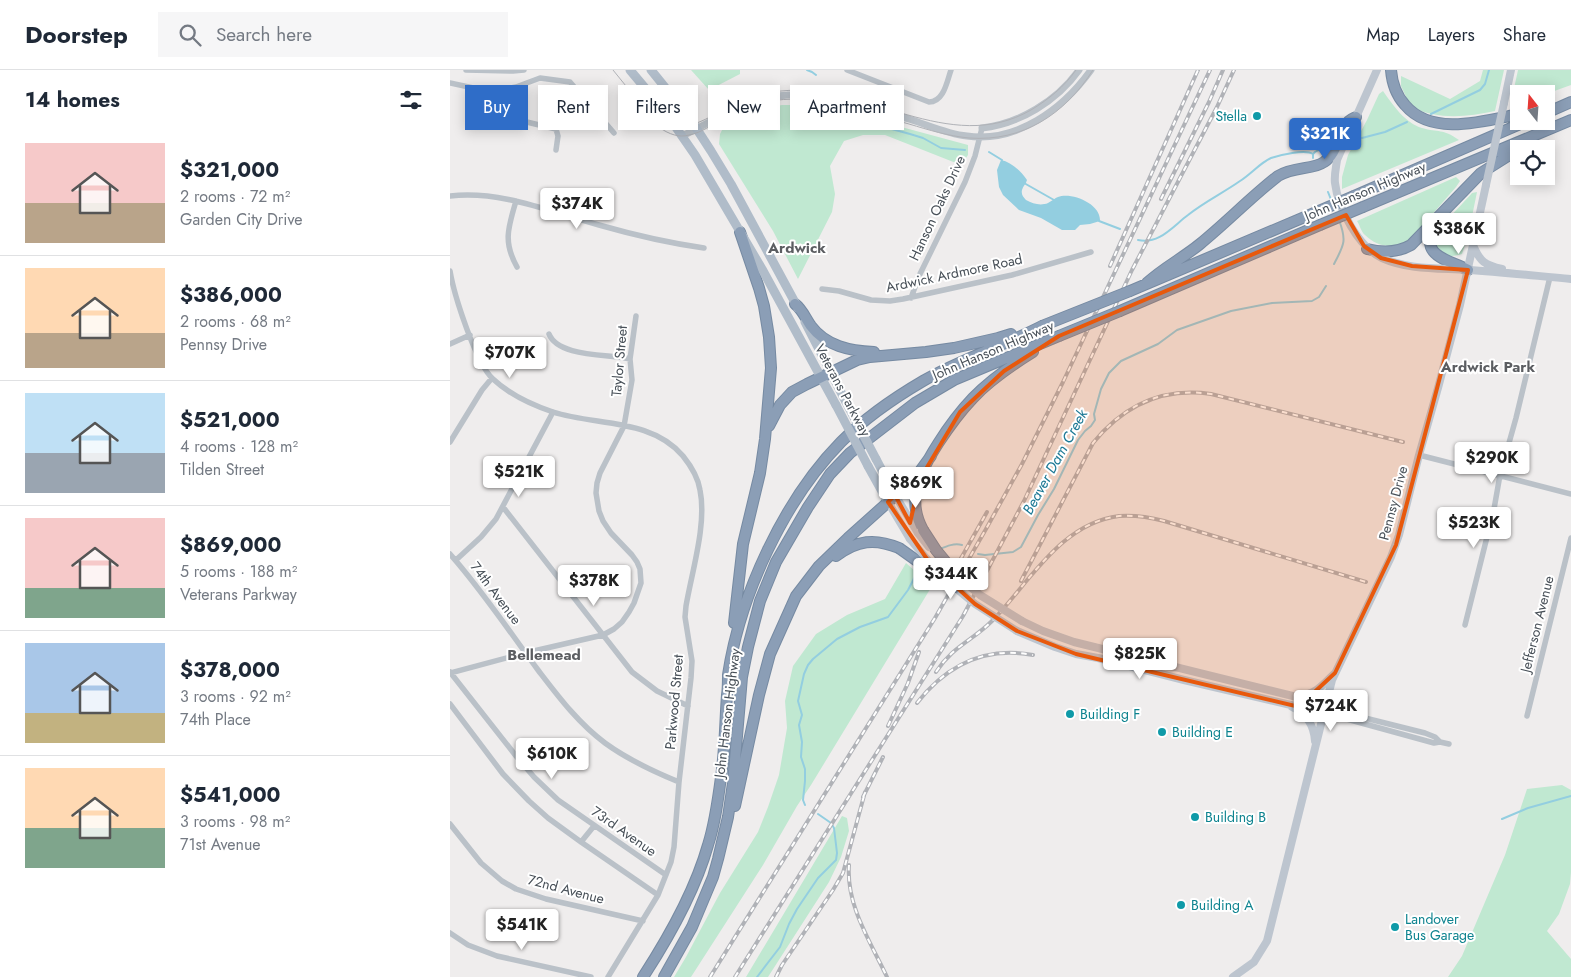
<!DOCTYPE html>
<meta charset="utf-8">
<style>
:root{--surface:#fff;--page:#f6f6f7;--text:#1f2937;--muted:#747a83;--line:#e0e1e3;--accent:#2f6dc8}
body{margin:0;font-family:Jost,sans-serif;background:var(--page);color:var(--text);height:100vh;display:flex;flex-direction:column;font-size:19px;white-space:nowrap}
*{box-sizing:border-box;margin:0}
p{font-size:16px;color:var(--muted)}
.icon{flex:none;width:28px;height:28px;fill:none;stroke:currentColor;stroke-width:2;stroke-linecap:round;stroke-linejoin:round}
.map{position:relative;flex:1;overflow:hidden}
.side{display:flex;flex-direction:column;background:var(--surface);width:450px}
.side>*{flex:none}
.hud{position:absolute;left:15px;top:15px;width:475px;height:45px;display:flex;gap:10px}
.needle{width:32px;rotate:343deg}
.buttons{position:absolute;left:1060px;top:15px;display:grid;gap:10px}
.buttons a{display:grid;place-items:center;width:45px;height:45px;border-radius:0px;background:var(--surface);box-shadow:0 2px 12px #0003;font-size:25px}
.price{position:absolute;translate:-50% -42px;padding:0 11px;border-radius:5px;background:#fff;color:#222;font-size:16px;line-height:32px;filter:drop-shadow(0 1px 2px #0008)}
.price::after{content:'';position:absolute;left:50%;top:30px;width:15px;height:11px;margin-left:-8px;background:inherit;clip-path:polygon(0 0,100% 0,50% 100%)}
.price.current{background:var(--accent);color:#fff}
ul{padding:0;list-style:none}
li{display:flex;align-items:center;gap:15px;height:125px;padding:0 25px}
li+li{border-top:1px solid var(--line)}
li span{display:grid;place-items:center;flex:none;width:140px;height:100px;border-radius:0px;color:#555}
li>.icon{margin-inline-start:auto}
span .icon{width:60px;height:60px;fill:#fffc;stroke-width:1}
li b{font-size:21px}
h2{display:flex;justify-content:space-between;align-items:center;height:60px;padding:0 25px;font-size:21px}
.tag{padding:0 18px;border-radius:0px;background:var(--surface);box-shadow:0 2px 12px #0003;font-size:18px;line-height:45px}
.tag.current{background:var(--accent);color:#fff}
header{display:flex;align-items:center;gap:30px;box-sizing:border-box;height:70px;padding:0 25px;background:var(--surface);border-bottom:1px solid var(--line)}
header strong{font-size:24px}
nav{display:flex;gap:28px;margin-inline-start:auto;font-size:18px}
.search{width:350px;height:45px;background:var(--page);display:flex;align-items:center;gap:12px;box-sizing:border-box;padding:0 18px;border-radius:0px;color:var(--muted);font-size:19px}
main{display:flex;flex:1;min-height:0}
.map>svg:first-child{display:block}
</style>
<header>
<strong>Doorstep</strong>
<div class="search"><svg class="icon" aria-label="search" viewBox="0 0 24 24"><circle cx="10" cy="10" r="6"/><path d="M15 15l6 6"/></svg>Search here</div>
<nav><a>Map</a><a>Layers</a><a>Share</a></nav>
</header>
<main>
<section class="side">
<h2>14 homes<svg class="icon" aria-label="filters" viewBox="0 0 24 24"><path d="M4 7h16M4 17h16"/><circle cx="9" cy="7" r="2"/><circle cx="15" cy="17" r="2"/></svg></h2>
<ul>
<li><span style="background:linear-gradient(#f6c9c9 60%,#b9a48a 0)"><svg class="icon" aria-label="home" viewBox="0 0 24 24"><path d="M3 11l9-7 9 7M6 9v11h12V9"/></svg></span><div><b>$321,000</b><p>2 rooms · 72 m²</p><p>Garden City Drive</p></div></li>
<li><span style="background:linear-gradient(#ffd9b3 65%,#b9a48a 0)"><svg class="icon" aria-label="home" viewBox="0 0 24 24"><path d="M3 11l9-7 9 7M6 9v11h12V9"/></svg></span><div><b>$386,000</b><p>2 rooms · 68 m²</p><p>Pennsy Drive</p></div></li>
<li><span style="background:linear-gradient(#bfe0f5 60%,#9aa5b1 0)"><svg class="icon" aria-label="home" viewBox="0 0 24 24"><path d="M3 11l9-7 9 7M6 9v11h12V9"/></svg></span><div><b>$521,000</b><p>4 rooms · 128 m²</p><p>Tilden Street</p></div></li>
<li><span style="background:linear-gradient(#f6c9c9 70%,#7fa58c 0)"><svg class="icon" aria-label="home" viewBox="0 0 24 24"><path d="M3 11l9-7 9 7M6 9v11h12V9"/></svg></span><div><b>$869,000</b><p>5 rooms · 188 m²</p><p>Veterans Parkway</p></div></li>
<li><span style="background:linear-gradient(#a9c7e8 70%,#c2b280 0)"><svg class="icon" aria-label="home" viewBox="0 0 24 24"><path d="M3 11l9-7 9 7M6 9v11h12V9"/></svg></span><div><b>$378,000</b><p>3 rooms · 92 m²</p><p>74th Place</p></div></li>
<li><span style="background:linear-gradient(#ffd9b3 60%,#7fa58c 0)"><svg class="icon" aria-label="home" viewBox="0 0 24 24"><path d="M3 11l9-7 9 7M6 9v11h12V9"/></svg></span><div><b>$541,000</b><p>3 rooms · 98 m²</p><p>71st Avenue</p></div></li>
</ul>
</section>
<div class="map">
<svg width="1121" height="907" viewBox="0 0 1121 907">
<rect width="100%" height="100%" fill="#efeded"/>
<path fill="#c0e8d1" d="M241 0H290V4L259 20Z
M1033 0H1054L1045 41C1017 47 988 50 961 37L951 16V6L1000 29 1030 11Z
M1068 0H1121V15L1096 24H1069V34L1060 37Z
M933 21C943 35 955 53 972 58 989 63 992 58 1009 70L892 119V107L898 85 917 50 929 24Z
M332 35H365L444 55 518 75V85L511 95 435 65H413L394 71 380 96 385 124 382 142 348 209 323 161 269 74 270 64 275 54 302 41Z
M1006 107 1010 111 1006 117 960 170C945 179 928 178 915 165 911 162 910 155 907 151Z
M1027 122 1018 166 1012 184C1006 186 999 187 993 184 986 181 984 174 986 167 990 155 1013 134 1022 123Z
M456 493 482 516 361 715 347 736 313 795 241 907H224L236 887 270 823 308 762 318 737 329 705 337 658 335 631 343 596 366 564 397 545 435 529Z
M1112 715 1121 720V802L1120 814 1109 844 1097 861 1121 889V907H998L1012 886 1055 785 1077 719Z
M392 746 397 748 399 761 391 787 379 812 318 907H296Z"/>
<path fill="#93cee0" d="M551 90C561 92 571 101 577 110 576 114 573 116 572 120 571 124 573 127 576 130 583 134 591 136 598 133 602 131 605 128 608 127 622 122 651 134 650 151L640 154 630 155 625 160H612L591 148 569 140 553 125 549 117 547 100Z"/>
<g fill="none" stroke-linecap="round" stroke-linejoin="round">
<path stroke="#93cee0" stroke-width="2" d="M357 0 362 2 366 5
M981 44 1030 20 1035 14 1039 0
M383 46 389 50 427 55 460 64 473 68 491 78 515 80
M912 68 935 62 957 52
M539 82 552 90
M863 88V84L865 82 884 71
M574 113 604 130
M878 122 882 132
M649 151 670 159
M688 170C709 175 723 156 738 145 754 132 773 123 790 111 801 104 810 93 821 88 830 85 855 79 863 84
M884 194C894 175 897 171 889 150
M490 479C497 476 504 473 512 475
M528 484 535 485 563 482 571 477 588 445 604 419 628 370 635 361 641 356 645 350 644 344 651 319 659 303 671 291 708 274 727 260 781 241 822 233 862 231 869 227 876 216
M355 735 353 730 355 711V699L351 687 352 672 349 655 352 645 348 631 354 604 358 595 363 589 387 569 410 557 438 547 458 520 470 497
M1052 749 1078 738 1121 726
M307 907 330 877 339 854 347 839 368 808 386 790 387 783 384 758 381 753 368 744"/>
<g stroke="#768aa2" stroke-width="12">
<path id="motorway" d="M941 0C942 13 946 25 955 35 982 67 1034 51 1069 44
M1096 43 1121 32
M904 126 1077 51
M913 137 1121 50
M985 155C968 187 998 189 1018 200
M917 179C933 183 947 183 961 175L1031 103 1069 79
M697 213C713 198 733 188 750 174 777 152 801 127 828 106 844 96 863 100 874 92 888 83 888 62 899 51 901 49 904 48 906 47
M680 221 864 143
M345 234C352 239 356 249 361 256 376 276 400 281 424 282
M670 241 870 155
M319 356 330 335 342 322 357 314 407 290 420 287 476 282 504 278 548 268 561 264
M473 460C467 449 464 435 466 423 469 396 504 348 523 328 540 310 562 295 583 282
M386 486C407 470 425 468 449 478
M284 553 293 474 310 403 315 369 321 298 319 267 314 236 309 218 290 162
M285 736 309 625 320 584 346 526 369 496 398 468 465 408 481 386
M193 907C219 867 245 821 258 775 265 753 268 730 271 707 275 680 275 652 277 625 278 619 278 612 278 605 290 525 334 430 391 372 415 348 444 328 473 311 511 289 553 276 592 256
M214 907 242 857 263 807 268 789 278 747 283 713 292 607 298 577 310 531 326 492 358 437 380 404 400 383 465 333 504 310 609 266"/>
</g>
<path stroke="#bac1c8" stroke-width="5.5" d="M16 0 63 1 74 0
M397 0 479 32C494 32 497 11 501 0
M0 13 42 22 66 17 90 8 120 12 164 63
M63 18 58 45 60 48 106 59 108 66 106 80
M0 126C51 120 101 142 149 155 184 165 219 173 254 178
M66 131C58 158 53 172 67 197
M0 201C4 225 26 294 43 309 59 324 82 335 103 342 146 356 201 348 233 386 241 396 248 407 250 420 257 454 242 501 236 536L235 547 242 591 241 608 229 712 224 777 221 792 208 825 158 907
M372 219 389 221 421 230 440 231 453 229 562 205 641 182
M461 228 469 206 515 112 525 86 532 58
M99 264C108 287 158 284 180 289
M0 274 20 265
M0 372 32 320 42 308
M969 385 1121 424
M53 437 182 602 207 621 238 636
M0 484C32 520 59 561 88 600 108 626 128 653 155 673 177 689 202 701 229 712
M6 490 31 467 46 449 103 342
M1015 555 1044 439 1050 405 1066 348 1100 207
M0 602 66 686 84 707 108 730 216 805
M0 603 75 583 153 565 164 559 172 552 179 542 184 533 191 513 190 499 187 492 182 485 161 463 153 451 149 441 146 423 147 413 150 403 174 356 182 310 180 289 186 246
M0 634 53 704 79 731 98 748 131 772 208 825
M876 636 891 642 975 663 985 667 990 672
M875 643 984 673 990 672 999 674
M1077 646 1121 468
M0 754 31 793 52 811 66 819 96 829 193 851
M131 772 144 756
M0 863 18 875 47 886 141 907"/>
<path stroke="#bac1c8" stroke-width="7" d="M532 58C569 54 607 31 629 0
M232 66C266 50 298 27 337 25 362 23 386 30 411 36 427 40 443 44 459 49 478 55 497 64 517 66 567 73 613 39 641 0"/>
<path stroke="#bdc5cf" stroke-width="8" d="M927 0 887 90C886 98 884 105 885 113 888 138 908 177 932 188 958 200 991 198 1018 200 1052 202 1087 206 1121 209
M1054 33 1061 0
M1023 175C1030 192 1035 195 1052 199
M445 425 468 463
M438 432 460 469
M572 551 593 561 624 572 863 631 876 636
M567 561 605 577 626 584 648 588 734 610 875 643
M848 625C864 626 873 615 884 604
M842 637C857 644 864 655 865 671
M783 907 804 892 817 871 882 610 941 487 949 465 969 385 988 318 1010 235 1036 115"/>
<path stroke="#b0bcc9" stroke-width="9" d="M180 0 216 43 245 85 312 199 386 335
M201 0 239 47 261 81 281 114 348 238
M355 252 396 332
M426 389 445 425
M418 396 438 432"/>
<use href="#motorway" stroke="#8b9eb6" stroke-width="10"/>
<path stroke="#b0b2b7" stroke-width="1" d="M163 0 210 58C219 64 229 68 239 65 251 63 263 54 273 49 287 42 301 35 316 32 339 27 362 29 385 34 410 40 434 47 459 54 479 60 498 66 519 68 573 72 615 44 643 0
M215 54C240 66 271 38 295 29 306 25 319 22 331 21 416 12 499 87 581 40 599 29 614 17 626 0"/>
<g stroke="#b0b2b7" stroke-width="4">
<path id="rail" d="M711 129 759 32 773 0
M660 196 748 0
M505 499 537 442
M571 511 643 373C674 335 712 317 761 324L953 372
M486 602C503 576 522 571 542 551 579 513 611 453 669 446 684 445 699 447 714 451L916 512
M467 633C497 595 534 576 583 585
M438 656 458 613 469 582
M413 727 433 687
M399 795C396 835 420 871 437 907
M260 907 485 548 536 459 572 394 613 312 760 0
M285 907 513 546 574 431 682 200 767 37 784 0
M326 907 332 895 383 820 393 803 415 722"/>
</g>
<use href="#rail" stroke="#fff" stroke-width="2" stroke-dasharray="5.5" stroke-linecap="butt"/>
<g stroke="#768aa2" stroke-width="12" stroke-linecap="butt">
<path id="motorway-bridge" d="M864 143 904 126
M870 155 913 137
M592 256 680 221
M609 266 670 241
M473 460 486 480 509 508
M449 478 505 518"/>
</g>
<path stroke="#bdc5cf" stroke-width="8" d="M1036 115 1054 33
M468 463 479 477
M460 469 486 500
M506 505 530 525 572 551
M502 515 525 534 567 561"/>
<path stroke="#b0bcc9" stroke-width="9" d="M396 332 426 389
M386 335 418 396"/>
<use href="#motorway-bridge" stroke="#8b9eb6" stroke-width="10"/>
</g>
<path fill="#e8590c" fill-opacity="0.2" stroke="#e8590c" stroke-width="4" stroke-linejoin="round" d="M896 145 914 176 931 188 962 196 1018 200 946 475 885 603 857 629 876 636 875 643 626 584 567 561 525 534 479 492 438 432 445 425 460 453 470 409 510 342 554 301 609 266Z"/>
<g fill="#0f9aa8" stroke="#fff" stroke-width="2">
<circle cx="807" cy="46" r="5"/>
<circle cx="620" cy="644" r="5"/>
<circle cx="712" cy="662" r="5"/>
<circle cx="745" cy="747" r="5"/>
<circle cx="731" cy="835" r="5"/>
<circle cx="945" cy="857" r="5"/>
</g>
<g text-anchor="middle" stroke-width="4" stroke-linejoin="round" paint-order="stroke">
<g font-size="14" fill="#0d838f" stroke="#fff" text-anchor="start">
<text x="797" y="51" text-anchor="end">Stella</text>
<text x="630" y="649">Building F</text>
<text x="722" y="667">Building E</text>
<text x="755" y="752">Building B</text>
<text x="741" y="840">Building A</text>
<text x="955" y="854">Landover<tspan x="955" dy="16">Bus Garage</tspan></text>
</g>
<g font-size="14" fill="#485058" stroke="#fff">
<text transform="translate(915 121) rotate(-23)" y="5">John Hanson Highway</text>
<text transform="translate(487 138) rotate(-65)" y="5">Hanson Oaks Drive</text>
<text transform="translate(504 203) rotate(-12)" y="5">Ardwick Ardmore Road</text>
<text transform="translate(543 280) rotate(-23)" y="5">John Hanson Highway</text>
<text transform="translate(169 291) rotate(-85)" y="5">Taylor Street</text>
<text transform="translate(393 320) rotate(62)" y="5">Veterans Parkway</text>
<text transform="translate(943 433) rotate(-75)" y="5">Pennsy Drive</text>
<text transform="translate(46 523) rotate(53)" y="5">74th Avenue</text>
<text transform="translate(1087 554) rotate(-76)" y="5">Jefferson Avenue</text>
<text transform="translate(224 632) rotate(-85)" y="5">Parkwood Street</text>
<text transform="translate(277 643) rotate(-83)" y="5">John Hanson Highway</text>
<text transform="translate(174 761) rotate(35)" y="5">73rd Avenue</text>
<text transform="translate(116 819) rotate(15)" y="5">72nd Avenue</text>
</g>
<g font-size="15" font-weight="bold" fill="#5b5d61" stroke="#fff">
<text x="347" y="183">Ardwick</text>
<text x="1038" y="302">Ardwick Park</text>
<text x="94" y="590">Bellemead</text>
</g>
<g font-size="15" font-style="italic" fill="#1d7995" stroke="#fff">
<text transform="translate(605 392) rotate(-61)" y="5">Beaver Dam Creek</text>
</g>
</g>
</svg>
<div class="buttons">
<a><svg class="needle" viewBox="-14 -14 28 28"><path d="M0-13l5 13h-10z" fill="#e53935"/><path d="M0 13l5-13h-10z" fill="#747a83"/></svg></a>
<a><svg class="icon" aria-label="locate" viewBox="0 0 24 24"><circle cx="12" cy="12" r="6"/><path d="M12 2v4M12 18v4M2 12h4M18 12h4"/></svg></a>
</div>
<b class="price current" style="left:875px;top:90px">$321K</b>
<b class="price" style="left:127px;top:160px">$374K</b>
<b class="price" style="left:1009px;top:185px">$386K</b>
<b class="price" style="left:60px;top:309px">$707K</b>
<b class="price" style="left:1042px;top:414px">$290K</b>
<b class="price" style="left:69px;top:428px">$521K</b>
<b class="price" style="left:466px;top:439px">$869K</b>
<b class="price" style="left:1024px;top:479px">$523K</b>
<b class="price" style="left:501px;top:530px">$344K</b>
<b class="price" style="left:144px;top:537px">$378K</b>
<b class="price" style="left:690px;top:610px">$825K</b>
<b class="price" style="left:881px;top:662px">$724K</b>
<b class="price" style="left:102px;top:710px">$610K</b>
<b class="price" style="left:72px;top:881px">$541K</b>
<div class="hud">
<a class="tag current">Buy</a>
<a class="tag">Rent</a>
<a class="tag">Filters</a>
<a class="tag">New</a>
<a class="tag">Apartment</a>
</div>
</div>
</main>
